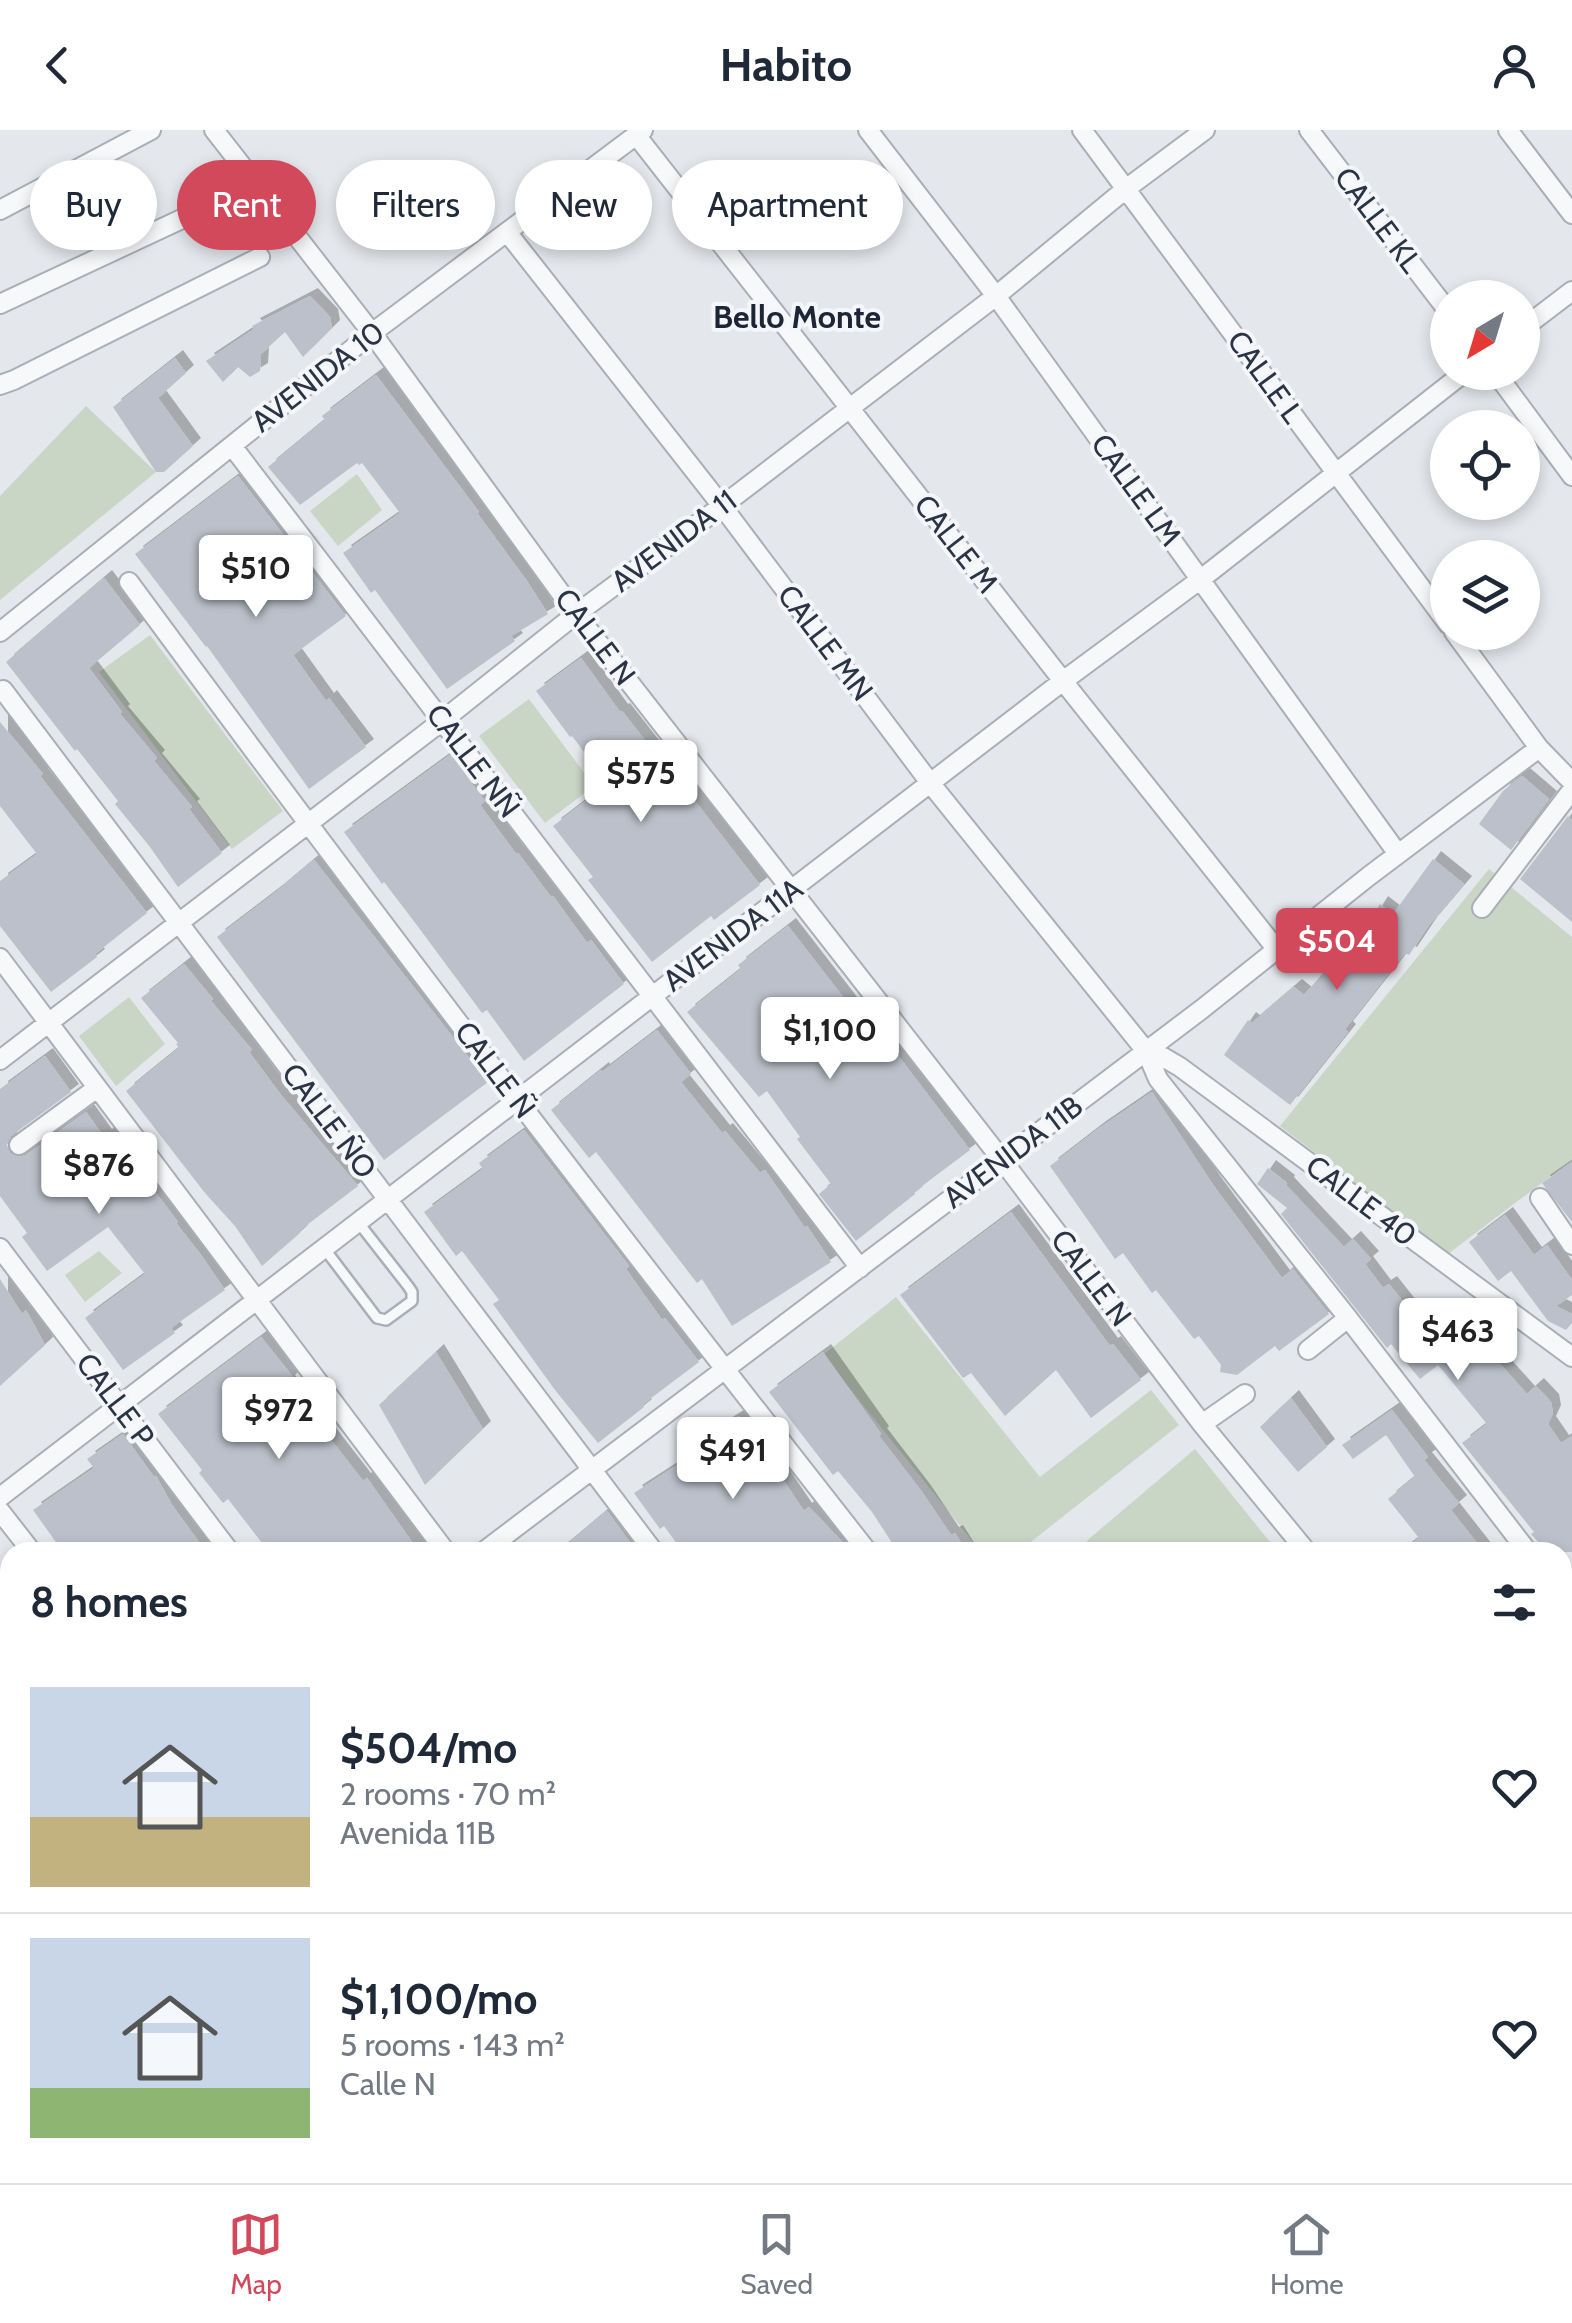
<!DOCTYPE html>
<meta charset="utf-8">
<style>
:root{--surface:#fff;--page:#f2f2f3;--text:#1f2937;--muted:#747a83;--line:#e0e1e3;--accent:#d1495b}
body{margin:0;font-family:Cabin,sans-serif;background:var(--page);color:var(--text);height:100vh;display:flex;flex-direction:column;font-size:38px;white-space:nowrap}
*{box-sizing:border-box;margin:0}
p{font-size:32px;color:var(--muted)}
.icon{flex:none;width:55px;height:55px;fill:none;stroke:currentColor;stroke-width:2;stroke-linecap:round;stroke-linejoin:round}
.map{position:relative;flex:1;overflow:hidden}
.drawer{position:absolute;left:0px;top:1412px;width:1572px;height:642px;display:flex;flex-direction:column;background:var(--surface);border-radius:30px 30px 0 0;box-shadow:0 5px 15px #0003}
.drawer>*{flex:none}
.hud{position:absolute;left:30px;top:30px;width:1000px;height:90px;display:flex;gap:20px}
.needle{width:65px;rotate:218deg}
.fabs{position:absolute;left:1430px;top:150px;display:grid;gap:20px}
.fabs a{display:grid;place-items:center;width:110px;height:110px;border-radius:50%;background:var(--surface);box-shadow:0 5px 15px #0003;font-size:50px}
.price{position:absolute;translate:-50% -85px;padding:0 22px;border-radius:10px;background:#fff;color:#222;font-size:32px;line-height:65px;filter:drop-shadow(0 2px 5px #0008)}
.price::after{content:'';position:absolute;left:50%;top:60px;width:30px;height:22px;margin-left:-15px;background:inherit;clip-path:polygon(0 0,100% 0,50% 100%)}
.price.active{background:var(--accent);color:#fff}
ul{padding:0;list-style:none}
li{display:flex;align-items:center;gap:30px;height:250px;padding:0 30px}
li+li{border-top:2px solid var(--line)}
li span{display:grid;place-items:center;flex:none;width:280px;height:200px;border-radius:0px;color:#555}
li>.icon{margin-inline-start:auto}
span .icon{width:120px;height:120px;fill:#fffc;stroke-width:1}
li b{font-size:42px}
h2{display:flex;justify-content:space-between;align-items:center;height:120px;padding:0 30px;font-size:42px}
.pill{padding:0 35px;border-radius:45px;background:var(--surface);box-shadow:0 5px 15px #0003;font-size:35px;line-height:90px}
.pill.active{background:var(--accent);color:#fff}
header{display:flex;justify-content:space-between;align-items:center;height:130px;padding:0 30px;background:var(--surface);font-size:45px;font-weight:700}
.menu{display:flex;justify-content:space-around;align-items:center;height:140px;border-top:2px solid var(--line);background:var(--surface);font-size:28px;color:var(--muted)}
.menu a{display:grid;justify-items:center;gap:5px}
.menu .active{color:var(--accent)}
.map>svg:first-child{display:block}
</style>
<header><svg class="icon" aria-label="back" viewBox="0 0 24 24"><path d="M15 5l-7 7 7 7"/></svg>Habito<svg class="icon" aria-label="person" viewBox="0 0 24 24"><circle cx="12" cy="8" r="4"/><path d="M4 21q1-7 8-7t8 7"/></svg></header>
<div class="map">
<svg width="1572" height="2053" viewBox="0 0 1572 2053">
<defs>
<filter id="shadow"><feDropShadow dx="8" dy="-8" stdDeviation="0" flood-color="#0004"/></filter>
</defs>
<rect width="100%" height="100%" fill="#e4e7ec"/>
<path fill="#c9d6c5" d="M86 276 156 342 0 470V366Z
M357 344 382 380 338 416 310 381Z
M150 505 283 681 232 719 99 542Z
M529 569 594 656 545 693 479 606Z
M1489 739 1572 807V1030L1448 1124 1280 996Z
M129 867 165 914 116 956 79 906Z
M99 1121 122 1143 85 1172 65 1145Z
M896 1167 1040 1347 1151 1260 1179 1295 1018 1422H981L823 1225Z
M1195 1319 1278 1422H1078L1090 1408Z
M1572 1926V2019L1563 2007V1940Z
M1188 2045H1287L1280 2053H1181Z"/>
<path fill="#bbc0ca" filter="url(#shadow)" d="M310 166 330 187 332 198 303 227 285 202 261 224 260 241 250 247 238 237 223 252 206 231 254 199 252 196Z
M175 228 186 243 158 268 193 316 164 342H156L113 277Z
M376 245 479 382 477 383 527 451 548 484 511 506 515 511 447 559 375 460 371 463 343 423 400 383 362 333 359 335 357 333 300 375 268 337 325 290 322 286Z
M238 346 346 486 293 525 326 571 329 568 366 617 309 659 207 516 206 517 135 424Z
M104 448 140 495 89 538 122 582 120 584 157 628 154 631 192 677 189 679 222 723 178 757 150 717 115 674 118 671 77 619 75 621 6 532Z
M581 528 620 582 622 581 655 623 657 622 760 755 714 790 711 786 652 832 588 750 593 747 553 696 608 654 572 606 570 607 536 561Z
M0 592 43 644 40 646 147 783 95 824 97 827 51 862 0 796V751L37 724 0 676Z
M450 625 485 671 480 675 516 724 518 723 551 767 553 766 587 813 591 810 624 854 524 931 487 880 482 883 416 794 384 752 382 754 344 702Z
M1522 646 1549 669 1511 720 1479 694 1503 661Z
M1568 686 1572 691V792L1520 749Z
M1433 729 1464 754 1429 795 1409 825 1405 823 1345 899 1348 902 1290 975 1224 925 1248 890 1252 893 1294 857 1304 865 1349 813 1354 816 1380 774 1393 784Z
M314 730 488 952 384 1030 217 807 276 762Z
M788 796 874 907 880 902 970 1020 914 1062 915 1064 856 1111 819 1064 831 1054 797 1009 800 1007 767 961 759 967 687 882 741 839 738 835Z
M184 834 213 869 211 871 252 920 249 922 281 965 358 1056 299 1101 300 1103 262 1136 235 1096 205 1063 126 961 179 918 176 914 178 913 141 868Z
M657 900 691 944 681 952 722 1003 725 1001 760 1043 765 1040 805 1098 807 1096 831 1132 732 1196 702 1149 697 1153 596 1022 589 1028 551 980 601 940 602 942Z
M45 926 71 962 11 1006 7 1015 10 1023 19 1027 26 1025 86 982 104 1007 108 1003 143 1046 178 1092 176 1093 201 1125 225 1160 171 1198 175 1203 123 1240 85 1188 145 1144 108 1097 47 1141 22 1107 27 1103 0 1066V959Z
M1152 962 1213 1055 1282 1148 1293 1139 1329 1184 1279 1221 1275 1216 1237 1245 1220 1242 1221 1235 1199 1206 1194 1209 1156 1160 1152 1163 1123 1123 1115 1129 1050 1036 1098 999Z
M524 1000 629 1136 626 1139 662 1190 665 1188 699 1232 642 1275 644 1277 598 1313 555 1260 493 1174 499 1170 462 1121 456 1126 424 1082 483 1039 479 1033Z
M1572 1032V1092L1542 1053Z
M1268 1038 1287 1053 1286 1055 1344 1117 1353 1109 1371 1129 1365 1134 1383 1158 1389 1154 1424 1198 1442 1184 1473 1225 1484 1216 1527 1264 1536 1256 1551 1272 1553 1283 1548 1294 1561 1313 1572 1306V1422H1547L1531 1404 1534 1402 1462 1313 1487 1294 1438 1235 1420 1249 1391 1214 1387 1218 1281 1084 1287 1078 1257 1054Z
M1011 1082 1110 1216 1113 1214 1141 1250 1091 1288 1056 1240 1005 1286 971 1243 963 1248 900 1165Z
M1505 1085 1534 1125 1547 1115 1572 1150V1165L1556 1176 1572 1184V1193L1566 1200 1548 1191 1511 1141 1498 1151 1469 1112Z
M0 1149 22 1184 26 1180 45 1215 0 1256Z
M261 1207 293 1247 287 1253 363 1351 367 1348 419 1422H269L228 1369 223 1373 199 1343 202 1340 158 1284Z
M436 1222 483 1299 425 1355 379 1275Z
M823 1222 881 1304 879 1306 922 1362 951 1405 955 1403 967 1422H898L872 1382 838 1341 833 1345 769 1262Z
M1291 1268 1327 1317 1298 1342 1260 1297Z
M1392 1280 1428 1327 1424 1330 1459 1373 1451 1380 1484 1422H1401L1419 1408 1388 1369 1415 1347 1386 1305 1353 1329 1342 1315Z
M739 1286 769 1334 771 1332 804 1381 809 1377 852 1422H683L664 1396 660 1399 634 1363 696 1323 691 1316Z
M123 1304 154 1347 156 1346 172 1375 206 1422H63L33 1380 94 1338 87 1329Z
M607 1381 637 1422H558Z"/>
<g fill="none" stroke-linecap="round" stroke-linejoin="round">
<g stroke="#a9aeb7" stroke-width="14">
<path id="lane" d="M324 1118 377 1188 386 1190 412 1171V1162L408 1156 358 1092"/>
</g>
<g stroke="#a9aeb7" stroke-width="22">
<path id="street" d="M214 0 372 203 576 484 1002 1030 1202 1294 1307 1422
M868 0 996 166 1398 724
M1082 0 1448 494
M1309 0 1448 181
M1508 0 1572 84
M636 5 1063 551 1278 821
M0 80 151 0
M507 102 722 376 931 654 1146 921 1158 949 1348 1188 1528 1422
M0 174 216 73
M1522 199 1572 161
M1495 242 1572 346
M0 255 14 250 260 127
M232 316 860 1138
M129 452C370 780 617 1103 868 1422
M0 502 372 203 643 0
M1454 502 1539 618 1572 652
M3 560 654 1422
M1482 778 1572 660
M0 828 446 1422
M1146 921 1163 927 1180 937 1572 1227
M0 930 442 591 576 484 722 376 996 166 1127 58 1205 0
M19 1015 97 958
M1540 1068 1572 1115
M0 1118 230 1422
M1308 1220 1348 1188
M1202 1294 1245 1264
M0 1367 1063 551 1201 449 1465 242
M0 1381 32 1422
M483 1422 1202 879 1369 746 1539 618
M1562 1467 1572 1479
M0 1669 10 1683
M0 1783 10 1775
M1562 1889 1572 1878
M0 1946 10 1960
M75 2045 82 2053
M224 2045 231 2053
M445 2045 451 2053
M605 2045 611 2053
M848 2045 861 2053
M1095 2045 1108 2053
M368 2053 376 2045
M769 2053 779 2045
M1416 2053 1423 2045"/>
</g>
<use href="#lane" stroke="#f7f8fa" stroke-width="9"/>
<use href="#street" stroke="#f7f8fa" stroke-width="18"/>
</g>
<g text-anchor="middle" stroke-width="8" stroke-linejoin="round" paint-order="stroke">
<g font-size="30" fill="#2b3445" stroke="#f4f6f9">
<text transform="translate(1378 90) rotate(53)" y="10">CALLE KL</text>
<text transform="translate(318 247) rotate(-38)" y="10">AVENIDA 10</text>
<text transform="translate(1265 247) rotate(54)" y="10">CALLE L</text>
<text transform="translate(1136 360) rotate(54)" y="10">CALLE LM</text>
<text transform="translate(674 411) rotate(-37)" y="10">AVENIDA 11</text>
<text transform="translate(956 414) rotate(52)" y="10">CALLE M</text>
<text transform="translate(595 507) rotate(53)" y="10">CALLE N</text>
<text transform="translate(825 513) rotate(53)" y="10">CALLE MN</text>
<text transform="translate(473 631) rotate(53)" y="10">CALLE NÑ</text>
<text transform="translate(733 805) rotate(-37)" y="10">AVENIDA 11A</text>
<text transform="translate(495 940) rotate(53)" y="10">CALLE Ñ</text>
<text transform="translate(329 991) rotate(53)" y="10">CALLE ÑO</text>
<text transform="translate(1013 1022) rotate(-37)" y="10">AVENIDA 11B</text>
<text transform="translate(1361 1071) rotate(37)" y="10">CALLE 40</text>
<text transform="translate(1091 1148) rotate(53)" y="10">CALLE N</text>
<text transform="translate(115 1270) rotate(53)" y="10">CALLE P</text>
</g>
<g font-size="32" font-weight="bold" fill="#1d2536" stroke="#f4f6f9">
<text x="797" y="198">Bello Monte</text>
</g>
</g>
</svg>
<div class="fabs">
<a><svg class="needle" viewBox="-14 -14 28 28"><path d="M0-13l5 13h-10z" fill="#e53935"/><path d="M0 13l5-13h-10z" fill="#747a83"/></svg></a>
<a><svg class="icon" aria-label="locate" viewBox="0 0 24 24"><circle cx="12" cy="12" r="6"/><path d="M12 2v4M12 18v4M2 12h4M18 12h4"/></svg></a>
<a><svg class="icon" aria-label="layers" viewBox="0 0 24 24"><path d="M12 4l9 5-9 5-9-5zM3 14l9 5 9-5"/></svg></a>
</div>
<b class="price" style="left:256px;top:490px">$510</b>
<b class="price" style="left:641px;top:695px">$575</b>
<b class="price active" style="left:1337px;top:863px">$504</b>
<b class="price" style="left:830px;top:952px">$1,100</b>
<b class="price" style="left:99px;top:1087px">$876</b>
<b class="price" style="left:1458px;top:1253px">$463</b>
<b class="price" style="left:279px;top:1332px">$972</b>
<b class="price" style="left:733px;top:1372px">$491</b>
<div class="hud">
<a class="pill">Buy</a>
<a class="pill active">Rent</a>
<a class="pill">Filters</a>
<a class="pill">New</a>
<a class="pill">Apartment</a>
</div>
<section class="drawer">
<h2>8 homes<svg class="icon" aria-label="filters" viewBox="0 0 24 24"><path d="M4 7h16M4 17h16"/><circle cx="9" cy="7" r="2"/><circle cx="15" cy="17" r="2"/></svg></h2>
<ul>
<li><span style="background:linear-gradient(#c9d6e8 65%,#c2b280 0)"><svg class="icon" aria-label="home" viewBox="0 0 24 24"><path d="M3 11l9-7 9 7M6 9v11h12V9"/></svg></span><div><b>$504/mo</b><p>2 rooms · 70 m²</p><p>Avenida 11B</p></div><svg class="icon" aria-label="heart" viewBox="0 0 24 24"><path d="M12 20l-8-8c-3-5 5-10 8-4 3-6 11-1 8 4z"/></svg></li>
<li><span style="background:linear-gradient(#c9d6e8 75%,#8fb573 0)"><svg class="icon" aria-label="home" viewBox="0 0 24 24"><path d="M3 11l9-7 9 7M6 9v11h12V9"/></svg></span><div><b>$1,100/mo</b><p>5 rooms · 143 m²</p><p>Calle N</p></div><svg class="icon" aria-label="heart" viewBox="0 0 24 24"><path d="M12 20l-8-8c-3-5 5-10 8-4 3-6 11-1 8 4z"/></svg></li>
</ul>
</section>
</div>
<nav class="menu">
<a class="active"><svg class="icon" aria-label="map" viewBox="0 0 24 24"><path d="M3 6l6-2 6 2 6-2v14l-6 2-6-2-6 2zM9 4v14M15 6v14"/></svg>Map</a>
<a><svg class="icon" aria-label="saved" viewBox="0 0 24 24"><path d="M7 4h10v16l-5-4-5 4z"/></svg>Saved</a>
<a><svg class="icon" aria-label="home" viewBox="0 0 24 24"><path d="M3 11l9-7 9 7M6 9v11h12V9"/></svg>Home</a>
</nav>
